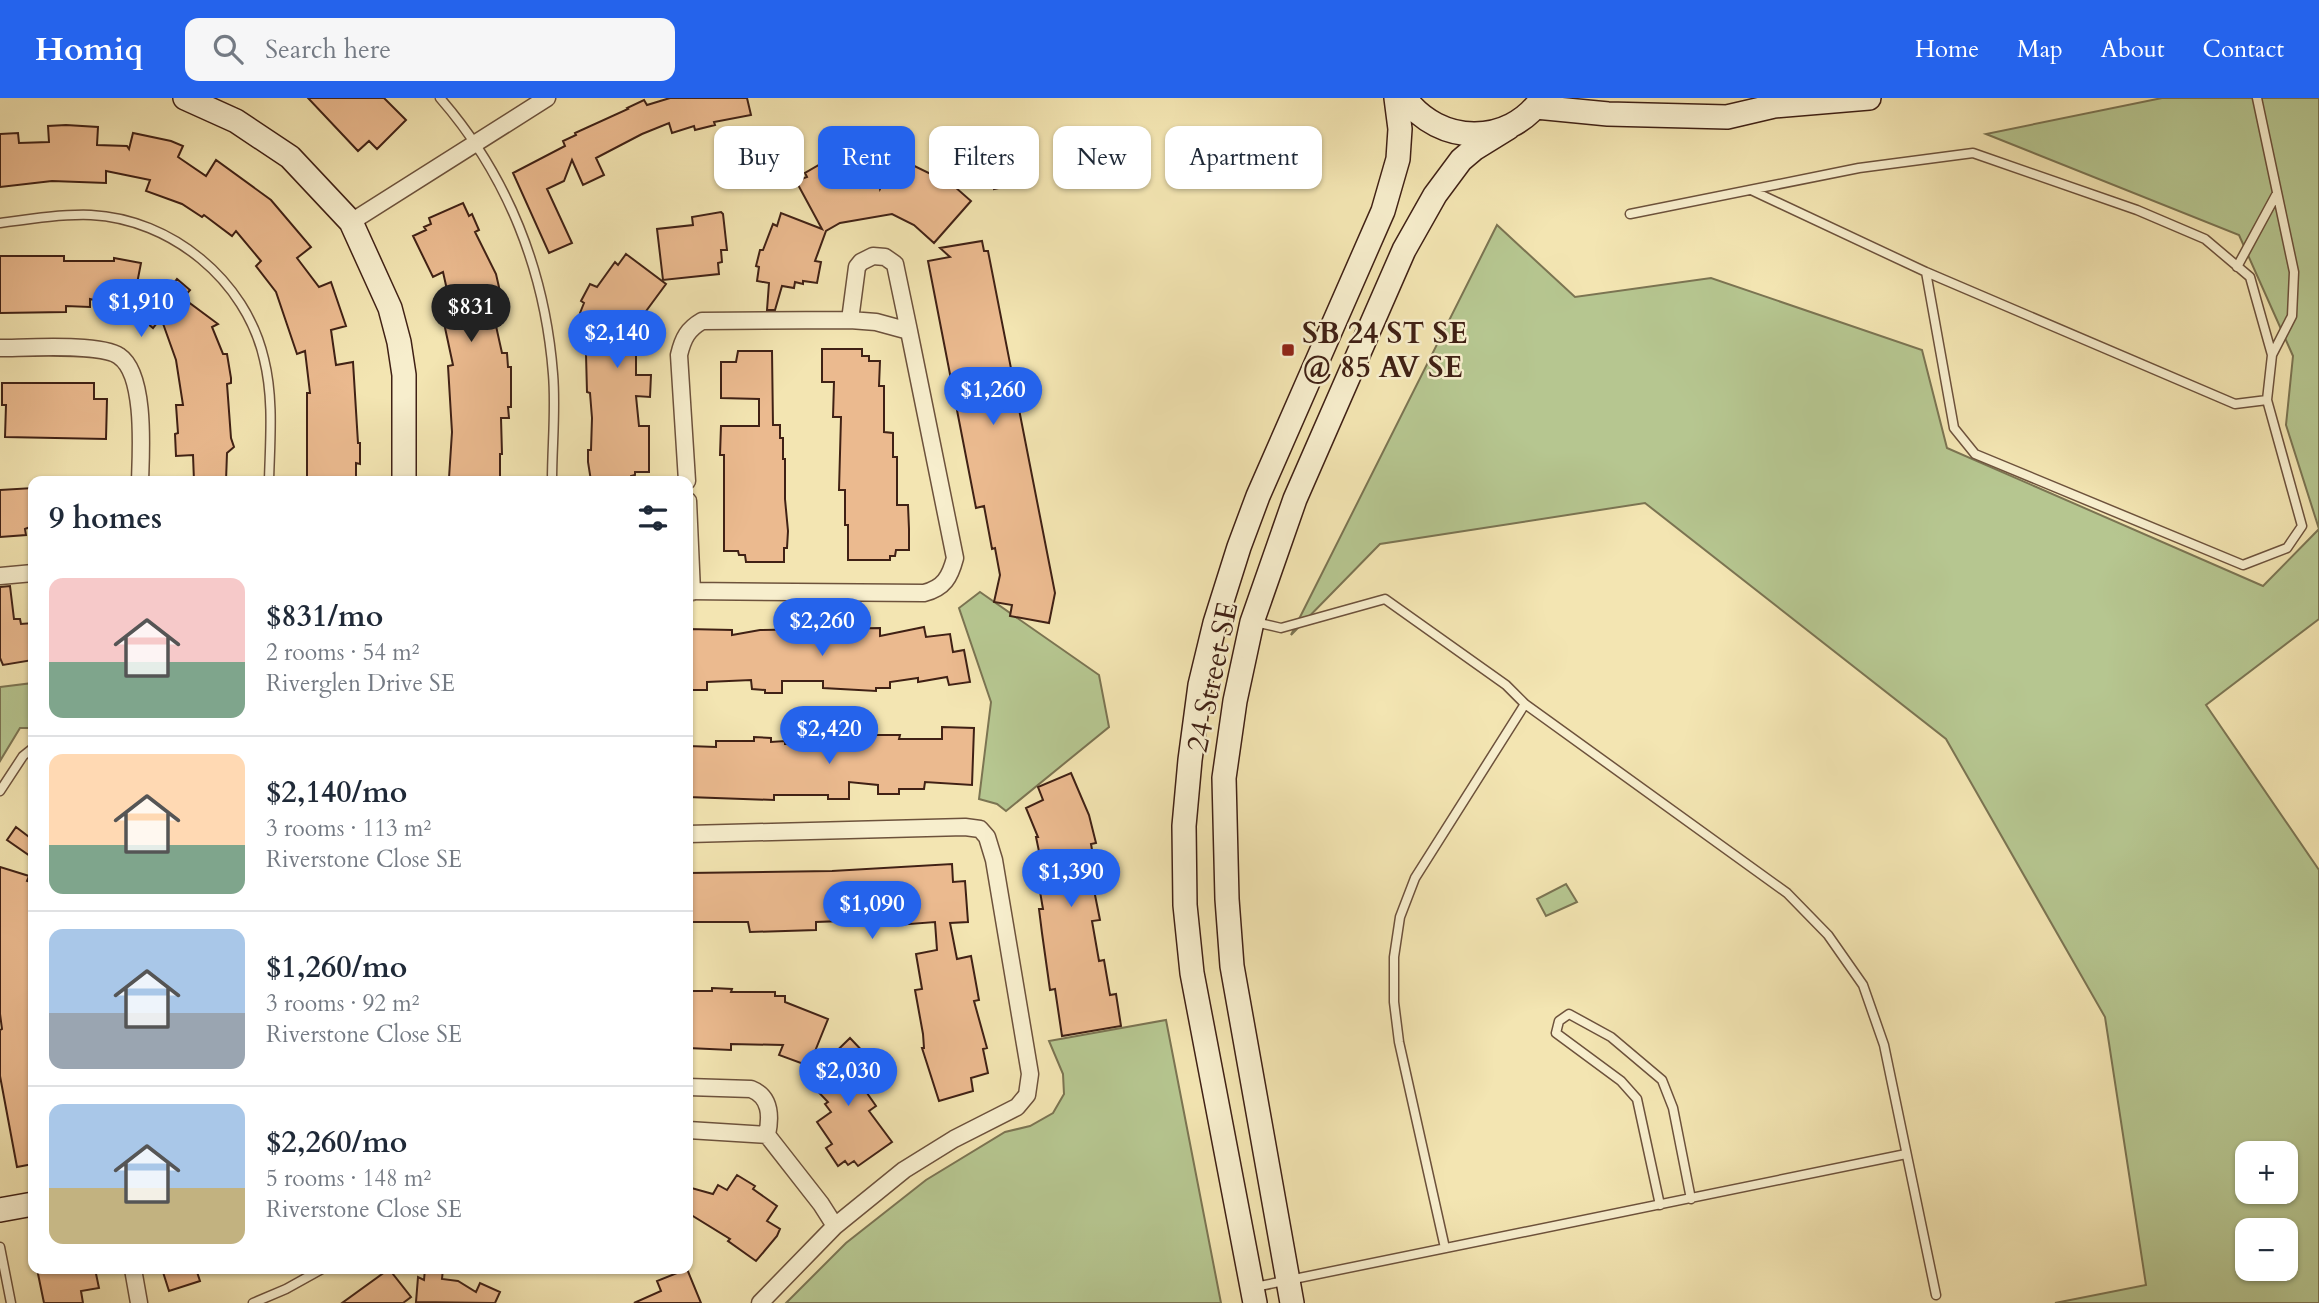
<!DOCTYPE html>
<meta charset="utf-8">
<style>
:root{--surface:#fff;--page:#f6f6f7;--text:#1f2937;--muted:#747a83;--line:#e0e1e3;--accent:#2563eb}
body{margin:0;font-family:Cardo,serif;background:var(--page);color:var(--text);height:100vh;display:flex;flex-direction:column;font-size:26px;white-space:nowrap}
*{box-sizing:border-box;margin:0}
p{font-size:23px;color:var(--muted)}
.icon{flex:none;width:38px;height:38px;fill:none;stroke:currentColor;stroke-width:2;stroke-linecap:round;stroke-linejoin:round}
.map{position:relative;flex:1;overflow:hidden}
.details{position:absolute;left:28px;top:378px;width:665px;height:798px;display:flex;flex-direction:column;background:var(--surface);border-radius:14px;box-shadow:0 2px 5px #0004}
.details>*{flex:none}
.hud{position:absolute;left:714px;top:28px;width:665px;height:63px;display:flex;gap:14px}
.fabs{position:absolute;left:2235px;top:1043px;display:grid;gap:14px}
.fabs a{display:grid;place-items:center;width:63px;height:63px;border-radius:14px;background:var(--surface);box-shadow:0 2px 5px #0004;font-size:35px}
.price{position:absolute;translate:-50% -60px;padding:0 16px;border-radius:24px;background:var(--accent);color:#fff;font-size:23px;line-height:46px;filter:drop-shadow(0 2px 4px #0008)}
.price::after{content:'';position:absolute;left:50%;top:42px;width:21px;height:16px;margin-left:-10px;background:inherit;clip-path:polygon(0 0,100% 0,50% 100%)}
.price.current{background:#222;color:#fff}
ul{padding:0;list-style:none}
li{display:flex;align-items:center;gap:21px;height:175px;padding:0 21px}
li+li{border-top:2px solid var(--line)}
li span{display:grid;place-items:center;flex:none;width:196px;height:140px;border-radius:14px;color:#555}
li>.icon{margin-inline-start:auto}
span .icon{width:84px;height:84px;fill:#fffc;stroke-width:1}
li b{font-size:30px}
h2{display:flex;justify-content:space-between;align-items:center;height:84px;padding:0 21px;font-size:30px}
.pill{padding:0 24px;border-radius:14px;background:var(--surface);box-shadow:0 2px 5px #0004;font-size:24px;line-height:63px}
.pill.current{background:var(--accent);color:#fff}
header{display:flex;align-items:center;gap:42px;box-sizing:border-box;height:98px;padding:0 35px;background:var(--accent);color:#fff}
header strong{font-size:33px}
nav{display:flex;gap:38px;margin-inline-start:auto;font-size:24px}
.search{width:490px;height:63px;background:var(--page);display:flex;align-items:center;gap:18px;box-sizing:border-box;padding:0 24px;border-radius:14px;color:var(--muted);font-size:26px}
.map>svg:first-child{display:block}
</style>
<header>
<strong>Homiq</strong>
<div class="search"><svg class="icon" aria-label="search" viewBox="0 0 24 24"><circle cx="10" cy="10" r="6"/><path d="M15 15l6 6"/></svg>Search here</div>
<nav><a>Home</a><a>Map</a><a>About</a><a>Contact</a></nav>
</header>
<div class="map">
<svg width="2319" height="1205" viewBox="0 0 2319 1205">
<rect width="100%" height="100%" fill="#f3e5b2"/>
<filter id="stains"><feTurbulence type="fractalNoise" baseFrequency=".00286" numOctaves="4"/><feColorMatrix values="0 0 0 0 .2 0 0 0 0 .09 0 0 0 0 .02 0 0 0 .5 -.17"/></filter>
<radialGradient id="worn" r=".72"><stop offset=".6" stop-color="#630" stop-opacity="0"/><stop offset="1" stop-color="#630" stop-opacity=".3"/></radialGradient>
<path fill="#b6c690" stroke="#7b7452" stroke-width="2" fill-rule="evenodd" d="M2162 0H2319V431L2286 327 2293 258 2239 137 1986 36Z
M1497 127 1575 199 1711 180 1922 252 1947 350 2263 488 2319 431V521L2206 607 2319 772V1205H2055L2146 1187 2105 919 1946 641 1645 405 1380 446 1291 537ZM2247 1055H2286V1094H2247ZM2247 1132H2286V1171H2247Z
M980 494 1099 577 1109 629 1006 713 997 706 979 701 991 604 959 510Z
M33 585V630H20L0 663V589Z
M1566 786 1577 804 1546 818 1537 801Z
M1166 922 1221 1205H786L846 1145 926 1082 1005 1034 1030 1028 1053 1015 1064 996 1063 976 1049 943Z"/>
<path fill="#ebba8f" stroke="#402115" stroke-width="2" d="M308 0H384L406 22 377 51 369 43 358 53Z
M670 0H747L751 17 714 24 715 27 695 32 694 28 672 35 669 25 642 36 596 60 604 77 583 87 572 62 564 83 547 91 572 145 549 155 513 75 565 48 563 43 576 37 575 35 628 11 627 10 644 2 647 7Z
M66 27 98 29 97 47 127 48 129 51 133 35 171 43 183 48 178 59 206 78 216 62 271 102 311 149 297 160 319 189 331 184 346 228 331 232 336 267 353 264 358 345H360V366L356 365V383H307V295H310L305 253 297 256 276 194 256 168 261 163 236 133 232 138 204 117 202 119 182 106 146 93 150 82 106 73V85L52 83 0 89V36L18 35 19 45 49 44 48 28Z
M860 57 861 60 874 58 880 91 895 62 899 64 900 61 945 83 946 81 971 103 934 145 914 127 892 116 840 125 826 133 815 163 821 164 817 185 803 183V186L795 184 794 190 782 188 775 212H767L769 185 757 183 759 169 756 168 760 152H763L773 126 777 128 781 115 822 131 796 83 807 79 805 75 824 64Z
M1015 58 1021 85 994 91 988 63Z
M463 105 469 118 472 116 479 132 475 134 496 176 501 198 493 199 500 227 496 228 502 255H507L508 269H511V309H508L509 320H501L502 356H500V383H467V381L449 380 452 334 448 268 453 267 444 225 454 223 443 174 433 179 413 138 426 132 424 129 431 126 429 120Z
M721 114 723 116 727 152H721L722 164 718 165 719 176 663 182 657 131 693 127 692 119Z
M982 143 984 153H988L1055 495 1049 525 1010 518 1012 507 994 504 1000 477 995 450 992 451 984 408 976 410 928 163 950 159 940 150Z
M626 156 666 186 641 220 626 253H636V277H651L650 299 636 298 639 328H649V374H635V377L631 378V383H591L588 364V352H591L592 320 590 295 587 294 585 218 580 215 584 205 581 203 590 186 597 189 615 164 618 167Z
M0 158H64V163H114V160L141 165 133 206 162 183 170 190 177 181 190 192 183 200 218 226 212 229 223 256H227L231 280V285L227 286 231 340 234 349 227 355 226 383H194L193 357 176 358 175 336 178 335 176 307H183L176 262 161 220 153 230 129 210 90 201V209L66 208V214L0 215Z
M822 251H862V258H869V263H880L879 288H884V334L893 335V359H897V407H908L909 431V452H896L895 458H890V462H848V427H845V392H839L841 319H833L834 284H822Z
M738 253H772L773 327H780V340H783V361H785V401L788 433 787 450H784V464H746L745 457H739L738 453H724V357H720L721 328H759V301L721 300V264H736Z
M2 285H94V301H107L106 341 5 339 6 307H2Z
M33 390V428L25 431 26 437 0 439V392Z
M10 488 14 521H20L21 526 33 525V562L3 567 0 560V489Z
M924 529 926 539 950 536 953 554 964 552 970 584 949 587 947 579 918 584V580L890 584V590H876V593L823 590V583H782V595H765V592L752 591 751 582 707 584V592H688V531L732 532V537L760 532 880 530V538Z
M942 629 974 630 972 687 925 684 924 691H899V696H878V687L849 684V701H828V697H774V702L688 699 689 648 716 649V643H754V639L771 640V644L785 643V646L829 647V644H868V637H900L899 641H942Z
M1071 675 1089 717 1096 745 1091 746 1098 786 1093 787 1100 822 1092 823 1099 863 1104 862 1110 897 1116 896 1121 928 1062 938 1055 891 1050 892 1042 835 1039 811H1043L1035 764 1041 763 1036 739H1038L1026 710 1043 702 1038 689Z
M16 729 33 742V760L7 742Z
M952 766 953 784 965 783 968 824 950 825 957 861 971 858 979 902 974 903 987 950 983 951 988 975 971 980 973 993 939 1003 922 950H924L923 936 915 892 922 891 916 856 937 852 935 824 897 827V821L816 824V832L750 834 748 824H688V775L832 773Z
M0 769 29 778 27 783 33 785V1066L17 1069 0 978V932L2 931 0 916Z
M712 890 732 891 731 894H775V898H785V904L828 921 809 968 779 957 783 947 731 946V952L688 950V893H712Z
M850 940 869 960 853 975 876 1008 869 1013 892 1044 858 1068 854 1063 848 1067 845 1063 838 1068 826 1050 832 1046 817 1024 831 1014 825 1006 828 1004 807 982Z
M737 1077 755 1088 753 1091 777 1108 767 1123 780 1131 777 1138 756 1163 728 1143 730 1141 688 1115V1089L713 1096 718 1087 727 1092Z
M37 1171H95L99 1190 81 1193 83 1205H44Z
M162 1171H196L200 1183 169 1193Z
M389 1171 411 1199 403 1205H342Z
M425 1171H443L442 1181 458 1183 476 1194 480 1185 500 1194 495 1205 416 1204 418 1179 424 1182Z
M687 1171 701 1205H634L661 1193 657 1183Z"/>
<g fill="none" stroke-linecap="round" stroke-linejoin="round">
<g stroke="#6d523c" stroke-width="11">
<path id="lane" d="M440 0C508 78 545 173 553 276 556 311 552 348 552 383
M2257 0 2294 174 2292 218 2272 257
M1751 92 1926 174 2235 306 2267 302
M1630 116 1859 70 1973 55 2137 112 2205 141 2250 179 2272 257 2267 302 2302 428 2287 450 2243 467 1975 356 1954 330 1926 174
M0 125C29 121 61 116 91 117 171 121 246 182 264 261 274 301 270 343 269 383
M2237 169 2276 97
M1255 524 1281 530 1385 501 1506 587 1525 606 1787 795 1828 837 1863 887 1884 947 1936 1197
M0 693 23 658 33 650
M1660 1107 1637 1001 1621 983 1556 935 1559 923 1569 916 1611 939 1662 982 1673 1010 1691 1101
M0 1149 11 1205
M1445 1150 1399 944 1394 904V859L1400 819 1415 780 1525 606
M1255 1189 1906 1056
M253 1205 286 1191 322 1171"/>
</g>
<g stroke="#6d523c" stroke-width="19">
<path id="street" d="M351 124 547 0
M850 222 857 169 861 164 873 158 885 159 895 166 909 233
M0 250C25 250 101 245 119 258 146 276 141 353 140 383
M687 383 679 257C683 240 688 231 702 223L850 222 876 224 909 233 955 460C950 479 944 490 924 495L688 493
M688 403 692 494
M0 478 33 475
M688 736 965 729 980 731 987 739 994 762 1030 976 1027 997 1017 1009 954 1041 904 1072 835 1128 760 1205
M688 989 751 991C771 999 771 1018 767 1037
M688 1032 767 1037 821 1106 835 1128
M133 1171 139 1205"/>
</g>
<g stroke="#402115" stroke-width="26">
<path id="secondary" d="M185 0 236 23 290 59 351 124 390 210 399 244 404 277V383
M1405 0C1439 47 1509 49 1542 0
M1536 9 1608 16 1727 19 1774 8 1869 0
M0 1112 33 1106
M1255 1205 1192 875 1185 807 1184 728 1190 662 1200 587 1215 525 1239 449 1258 398 1383 113 1398 61 1400 31 1396 0
M1292 1205 1232 868 1227 801 1224 680 1235 603 1252 524 1295 401 1404 152 1435 97 1461 62 1474 51 1508 30"/>
</g>
<use href="#lane" stroke="#f7eecd" stroke-width="8"/>
<use href="#street" stroke="#f7eecd" stroke-width="16"/>
<use href="#secondary" stroke="#f7eecd" stroke-width="23"/>
</g>
<rect fill="#8f2418" stroke="#f7eecd" stroke-width="2.5" x="1281" y="245" width="14" height="14" rx="3.5"/>
<g text-anchor="middle" stroke-width="5" stroke-linejoin="round" paint-order="stroke">
<g font-size="30" font-weight="bold" fill="#402115" stroke="#f7eecd" text-anchor="start">
<text x="1302" y="245">SB 24 ST SE<tspan x="1302" dy="34">@ 85 AV SE</tspan></text>
</g>
<g font-size="30" fill="#402115" stroke="#f7eecd">
<text transform="translate(1212 579) rotate(-78)" y="10">24 Street SE</text>
</g>
</g>
<rect width="100%" height="100%" filter="url(#stains)"/>
<rect width="100%" height="100%" fill="url(#worn)"/>
</svg>
<div class="fabs">
<a>+</a>
<a>−</a>
</div>
<b class="price" style="left:141px;top:241px">$1,910</b>
<b class="price current" style="left:471px;top:246px">$831</b>
<b class="price" style="left:617px;top:272px">$2,140</b>
<b class="price" style="left:993px;top:329px">$1,260</b>
<b class="price" style="left:822px;top:560px">$2,260</b>
<b class="price" style="left:829px;top:668px">$2,420</b>
<b class="price" style="left:1071px;top:811px">$1,390</b>
<b class="price" style="left:872px;top:843px">$1,090</b>
<b class="price" style="left:848px;top:1010px">$2,030</b>
<div class="hud">
<a class="pill">Buy</a>
<a class="pill current">Rent</a>
<a class="pill">Filters</a>
<a class="pill">New</a>
<a class="pill">Apartment</a>
</div>
<section class="details">
<h2>9 homes<svg class="icon" aria-label="filters" viewBox="0 0 24 24"><path d="M4 7h16M4 17h16"/><circle cx="9" cy="7" r="2"/><circle cx="15" cy="17" r="2"/></svg></h2>
<ul>
<li><span style="background:linear-gradient(#f6c9c9 60%,#7fa58c 0)"><svg class="icon" aria-label="home" viewBox="0 0 24 24"><path d="M3 11l9-7 9 7M6 9v11h12V9"/></svg></span><div><b>$831/mo</b><p>2 rooms · 54 m²</p><p>Riverglen Drive SE</p></div></li>
<li><span style="background:linear-gradient(#ffd9b3 65%,#7fa58c 0)"><svg class="icon" aria-label="home" viewBox="0 0 24 24"><path d="M3 11l9-7 9 7M6 9v11h12V9"/></svg></span><div><b>$2,140/mo</b><p>3 rooms · 113 m²</p><p>Riverstone Close SE</p></div></li>
<li><span style="background:linear-gradient(#a9c7e8 60%,#9aa5b1 0)"><svg class="icon" aria-label="home" viewBox="0 0 24 24"><path d="M3 11l9-7 9 7M6 9v11h12V9"/></svg></span><div><b>$1,260/mo</b><p>3 rooms · 92 m²</p><p>Riverstone Close SE</p></div></li>
<li><span style="background:linear-gradient(#a9c7e8 60%,#c2b280 0)"><svg class="icon" aria-label="home" viewBox="0 0 24 24"><path d="M3 11l9-7 9 7M6 9v11h12V9"/></svg></span><div><b>$2,260/mo</b><p>5 rooms · 148 m²</p><p>Riverstone Close SE</p></div></li>
</ul>
</section>
</div>
